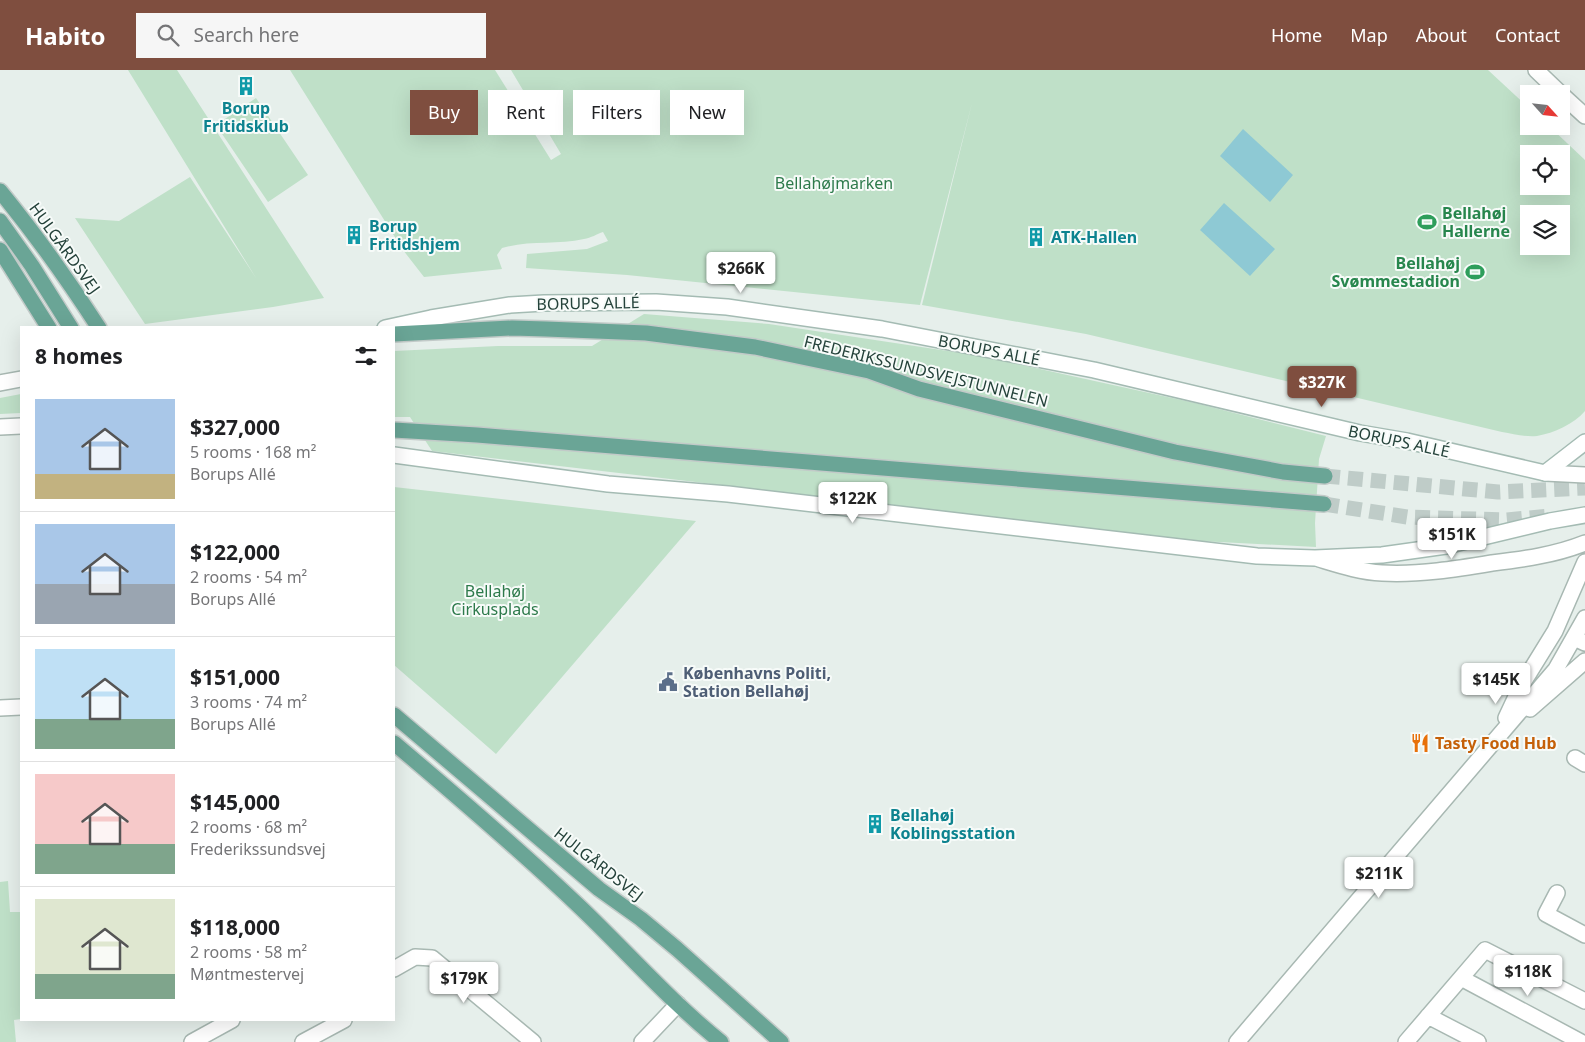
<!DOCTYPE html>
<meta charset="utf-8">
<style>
:root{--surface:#fff;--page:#f6f6f6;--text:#202124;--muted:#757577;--line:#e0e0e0;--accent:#7f4e3f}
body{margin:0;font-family:"Noto Sans",sans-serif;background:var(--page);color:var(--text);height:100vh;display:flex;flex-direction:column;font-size:19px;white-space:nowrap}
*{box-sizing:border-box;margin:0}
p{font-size:16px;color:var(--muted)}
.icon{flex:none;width:28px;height:28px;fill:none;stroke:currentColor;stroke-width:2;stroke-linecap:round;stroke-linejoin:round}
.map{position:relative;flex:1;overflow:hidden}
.drawer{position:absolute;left:20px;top:256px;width:375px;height:695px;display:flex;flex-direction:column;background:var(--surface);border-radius:0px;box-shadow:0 5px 20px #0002}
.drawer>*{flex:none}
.guide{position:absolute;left:410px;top:20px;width:475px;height:45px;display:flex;gap:10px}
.needle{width:32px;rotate:117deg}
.controls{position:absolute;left:1520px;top:15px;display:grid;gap:10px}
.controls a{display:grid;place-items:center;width:50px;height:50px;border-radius:0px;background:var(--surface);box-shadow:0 5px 20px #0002;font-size:25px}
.price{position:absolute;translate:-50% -42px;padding:0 11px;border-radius:5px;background:#fff;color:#222;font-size:16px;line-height:32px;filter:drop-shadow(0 1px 2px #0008)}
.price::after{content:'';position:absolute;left:50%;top:30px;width:15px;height:11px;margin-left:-8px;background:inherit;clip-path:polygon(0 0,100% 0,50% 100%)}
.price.current{background:var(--accent);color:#fff}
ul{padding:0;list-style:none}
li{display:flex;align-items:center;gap:15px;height:125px;padding:0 15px}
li+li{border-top:1px solid var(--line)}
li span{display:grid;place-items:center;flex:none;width:140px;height:100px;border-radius:0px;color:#555}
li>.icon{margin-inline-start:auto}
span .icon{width:60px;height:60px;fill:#fffc;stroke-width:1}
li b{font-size:21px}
h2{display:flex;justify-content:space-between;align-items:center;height:60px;padding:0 15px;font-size:21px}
.chip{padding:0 18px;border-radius:0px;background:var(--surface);box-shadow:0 5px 20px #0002;font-size:18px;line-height:45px}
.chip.current{background:var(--accent);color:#fff}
header{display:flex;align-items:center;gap:30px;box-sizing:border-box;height:70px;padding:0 25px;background:var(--accent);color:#fff}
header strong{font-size:24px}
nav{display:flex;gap:28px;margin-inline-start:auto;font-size:18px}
.search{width:350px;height:45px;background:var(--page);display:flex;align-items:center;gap:12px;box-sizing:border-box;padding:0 18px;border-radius:0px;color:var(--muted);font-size:19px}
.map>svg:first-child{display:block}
</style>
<header>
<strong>Habito</strong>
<div class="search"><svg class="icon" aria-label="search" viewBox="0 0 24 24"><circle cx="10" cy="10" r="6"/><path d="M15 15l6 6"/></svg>Search here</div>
<nav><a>Home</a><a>Map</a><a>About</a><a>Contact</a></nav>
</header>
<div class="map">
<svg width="1585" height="972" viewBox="0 0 1585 972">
<rect width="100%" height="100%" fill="#e6efeb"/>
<path fill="#bfe0c8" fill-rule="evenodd" d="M128 0H177L324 228 273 237 145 254 75 148 119 151 190 107 256 208Z
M290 0H495L551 90 561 84 511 0H1488L1529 38V56H1549L1585 90V341C1574 354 1554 363 1537 366 1525 367 1513 364 1502 362L1086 264 922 235 972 33 920 235 627 205 526 198 527 184 587 179 608 171 603 162C597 164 591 168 584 169 557 175 529 170 502 178L497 185 502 199 424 207 403 180ZM1529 84H1561V116H1529ZM1529 144H1561V176H1529Z
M256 28 308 105 268 132 216 55Z
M644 244 769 254 981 286 1195 333 1326 366 1319 389 1315 453 1316 477 1200 471 432 381 410 347H394V281L498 276H592Z
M21 324V343L0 344V328Z
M394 417 696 451 496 684 394 595Z
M8 811 10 842H21V949L14 950 16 972H0V812Z"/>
<path fill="#8ec9d4" d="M1243 59 1293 105 1270 132 1220 86Z
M1224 133 1275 179 1250 206 1200 160Z"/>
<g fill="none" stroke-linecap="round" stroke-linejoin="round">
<path stroke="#bfccc8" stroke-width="15" stroke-dasharray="15 8" stroke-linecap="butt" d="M1325 406 1498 422 1585 418
M1324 434 1407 447 1506 450 1551 446"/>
<g stroke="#a8b8b2" stroke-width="18">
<path id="minor" d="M1574 568 1585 573
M0 638 21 637
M1575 688 1585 694
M1557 823 1546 844 1585 865
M394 899 415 887 432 888 533 972
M1461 908 1581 972
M1428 946 1478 972
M192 972 232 950
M303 972 344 950
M642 972 678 934
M1406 972 1485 880 1585 931"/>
</g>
<g stroke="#a8b8b2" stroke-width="18">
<path id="tertiary" d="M1536 0 1561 24
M1561 24 1585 46
M0 313 21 309
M0 357 21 356
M1545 403 1585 405
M1319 489C1339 495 1360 502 1382 503 1419 505 1456 499 1492 493 1524 489 1555 485 1585 473
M1530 639 1585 591
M1506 648 1521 616 1555 561 1585 492
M1237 972 1556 599 1585 548"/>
</g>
<g stroke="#a4bbb3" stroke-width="18">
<path id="secondary" d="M385 258 431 248 510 235 544 233 656 232 727 237 882 259 1094 300 1360 363 1407 371 1545 403 1585 372
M394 385 608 414 728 424 1257 486 1315 488 1382 485 1446 476 1550 451 1585 445"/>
</g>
<g stroke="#c2cac8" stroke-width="18">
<path id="primary" d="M0 121C36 165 68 210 99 258
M0 151 32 196 71 258
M0 180 49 258
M394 264 512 258 546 259 646 263 755 277 869 301 919 319 1175 382 1283 402 1325 406
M394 360 477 365 1324 434
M394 645 599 819 641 849 677 879 781 972
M394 673C458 727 521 781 581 838 628 883 671 932 721 972"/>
</g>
<use href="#minor" stroke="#fff" stroke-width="15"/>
<use href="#tertiary" stroke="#fff" stroke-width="15"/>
<use href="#secondary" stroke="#fff" stroke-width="15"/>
<use href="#primary" stroke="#6aa596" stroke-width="15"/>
</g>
<defs>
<g id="building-bare" transform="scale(1.5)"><path d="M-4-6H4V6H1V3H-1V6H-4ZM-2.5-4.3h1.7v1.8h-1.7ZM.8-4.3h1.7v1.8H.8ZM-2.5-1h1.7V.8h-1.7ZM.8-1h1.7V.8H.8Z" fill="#0f9aa8" stroke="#f7fbf9" stroke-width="2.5" paint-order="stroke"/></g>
<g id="stadium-bare" transform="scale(1.5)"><path d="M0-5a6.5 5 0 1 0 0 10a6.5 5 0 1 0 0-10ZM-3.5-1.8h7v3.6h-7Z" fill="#2e9e5b" stroke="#f7fbf9" stroke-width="2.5" paint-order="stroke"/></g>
<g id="civic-bare" transform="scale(1.5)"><path d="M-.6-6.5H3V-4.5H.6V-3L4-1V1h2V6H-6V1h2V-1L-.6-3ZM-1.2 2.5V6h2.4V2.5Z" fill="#5c6f8a" stroke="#f7fbf9" stroke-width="2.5" paint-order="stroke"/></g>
<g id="restaurant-bare" transform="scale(1.5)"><path d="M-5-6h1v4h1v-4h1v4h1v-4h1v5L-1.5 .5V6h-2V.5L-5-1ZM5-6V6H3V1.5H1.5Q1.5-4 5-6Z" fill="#e8710a" stroke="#f7fbf9" stroke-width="2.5" paint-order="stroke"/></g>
</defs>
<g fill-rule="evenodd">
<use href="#building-bare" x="246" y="16"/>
<use href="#stadium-bare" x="1427" y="152"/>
<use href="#building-bare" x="354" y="165"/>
<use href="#building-bare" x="1036" y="167"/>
<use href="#stadium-bare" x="1475" y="202"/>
<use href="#civic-bare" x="668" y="612"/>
<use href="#restaurant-bare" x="1420" y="673"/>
<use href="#building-bare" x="875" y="754"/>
</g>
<g text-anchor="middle" stroke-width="4" stroke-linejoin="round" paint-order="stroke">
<g font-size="16" font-weight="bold" fill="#0d838f" stroke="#f7fbf9" text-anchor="start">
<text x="246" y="44" text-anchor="middle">Borup<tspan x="246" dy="18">Fritidsklub</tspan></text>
<text x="369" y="162">Borup<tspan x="369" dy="18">Fritidshjem</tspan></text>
<text x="1051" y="173">ATK-Hallen</text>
<text x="890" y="751">Bellahøj<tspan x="890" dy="18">Koblingsstation</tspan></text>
</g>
<g font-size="16" fill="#2d7a4b" stroke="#f7fbf9">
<text x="834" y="119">Bellahøjmarken</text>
<text x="495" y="527">Bellahøj<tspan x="495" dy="18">Cirkusplads</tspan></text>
</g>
<g font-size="16" font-weight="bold" fill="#27864d" stroke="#f7fbf9" text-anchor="start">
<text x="1442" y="149">Bellahøj<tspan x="1442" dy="18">Hallerne</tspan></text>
<text x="1460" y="199" text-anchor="end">Bellahøj<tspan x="1460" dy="18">Svømmestadion</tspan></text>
</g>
<g font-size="16" fill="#24423a" stroke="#f7fbf9">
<text transform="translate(65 178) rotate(54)" y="6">HULGÅRDSVEJ</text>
<text transform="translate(588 233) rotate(-1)" y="6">BORUPS ALLÉ</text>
<text transform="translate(989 280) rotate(11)" y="6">BORUPS ALLÉ</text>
<text transform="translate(926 301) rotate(14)" y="6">FREDERIKSSUNDSVEJSTUNNELEN</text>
<text transform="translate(1399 371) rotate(12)" y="6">BORUPS ALLÉ</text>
<text transform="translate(599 794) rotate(38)" y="6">HULGÅRDSVEJ</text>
</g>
<g font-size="16" font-weight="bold" fill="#4e5e75" stroke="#f7fbf9" text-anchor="start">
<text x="683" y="609">Københavns Politi,<tspan x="683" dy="18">Station Bellahøj</tspan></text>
</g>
<g font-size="16" font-weight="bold" fill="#c56008" stroke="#f7fbf9" text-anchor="start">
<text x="1435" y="679">Tasty Food Hub</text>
</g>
</g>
</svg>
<div class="controls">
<a><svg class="needle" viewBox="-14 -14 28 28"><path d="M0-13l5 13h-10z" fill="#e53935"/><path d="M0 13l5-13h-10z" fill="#757577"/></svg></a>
<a><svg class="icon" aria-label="locate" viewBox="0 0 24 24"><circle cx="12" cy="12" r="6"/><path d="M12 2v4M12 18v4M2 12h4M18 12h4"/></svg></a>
<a><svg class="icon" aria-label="layers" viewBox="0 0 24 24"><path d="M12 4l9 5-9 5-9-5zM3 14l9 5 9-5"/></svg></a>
</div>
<b class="price" style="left:741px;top:224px">$266K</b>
<b class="price current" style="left:1322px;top:338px">$327K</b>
<b class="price" style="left:853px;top:454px">$122K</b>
<b class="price" style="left:1452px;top:490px">$151K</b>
<b class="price" style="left:1496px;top:635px">$145K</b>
<b class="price" style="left:1379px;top:829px">$211K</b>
<b class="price" style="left:1528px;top:927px">$118K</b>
<b class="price" style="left:464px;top:934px">$179K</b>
<div class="guide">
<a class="chip current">Buy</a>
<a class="chip">Rent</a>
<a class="chip">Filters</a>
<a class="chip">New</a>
</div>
<section class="drawer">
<h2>8 homes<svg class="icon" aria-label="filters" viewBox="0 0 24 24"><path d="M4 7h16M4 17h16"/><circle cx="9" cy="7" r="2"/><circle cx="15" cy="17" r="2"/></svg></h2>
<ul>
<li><span style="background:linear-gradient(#a9c7e8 75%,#c2b280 0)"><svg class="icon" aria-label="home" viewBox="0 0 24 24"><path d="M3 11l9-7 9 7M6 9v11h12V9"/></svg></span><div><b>$327,000</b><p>5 rooms · 168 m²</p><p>Borups Allé</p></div></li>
<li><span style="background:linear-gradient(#a9c7e8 60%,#9aa5b1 0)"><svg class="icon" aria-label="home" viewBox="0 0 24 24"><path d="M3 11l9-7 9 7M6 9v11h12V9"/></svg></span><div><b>$122,000</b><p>2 rooms · 54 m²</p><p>Borups Allé</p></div></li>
<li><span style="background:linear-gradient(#bfe0f5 70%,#7fa58c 0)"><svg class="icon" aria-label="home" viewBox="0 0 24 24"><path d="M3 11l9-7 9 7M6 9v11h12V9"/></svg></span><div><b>$151,000</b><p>3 rooms · 74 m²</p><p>Borups Allé</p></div></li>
<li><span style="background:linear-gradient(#f6c9c9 70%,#7fa58c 0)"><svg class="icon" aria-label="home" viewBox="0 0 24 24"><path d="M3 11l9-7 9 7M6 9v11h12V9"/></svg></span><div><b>$145,000</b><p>2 rooms · 68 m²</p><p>Frederikssundsvej</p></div></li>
<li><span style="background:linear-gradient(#dfe7d0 75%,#7fa58c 0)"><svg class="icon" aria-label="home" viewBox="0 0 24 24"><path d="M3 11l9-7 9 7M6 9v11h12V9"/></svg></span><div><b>$118,000</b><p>2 rooms · 58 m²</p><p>Møntmestervej</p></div></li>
</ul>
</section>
</div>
